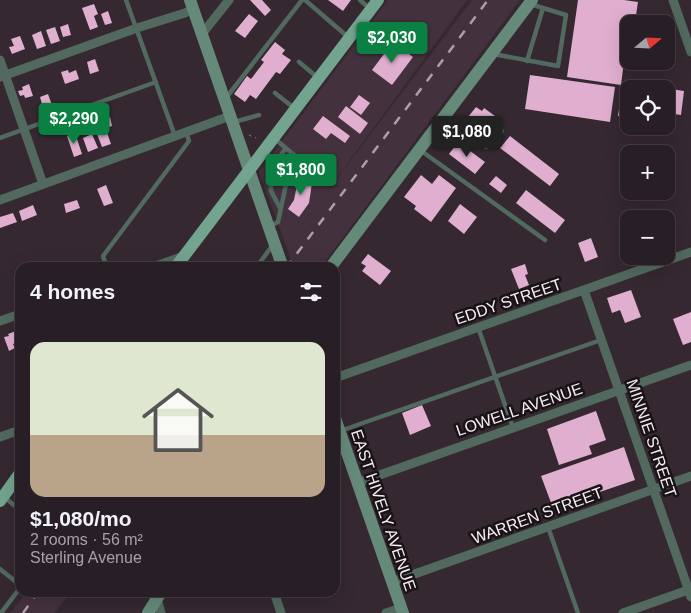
<!DOCTYPE html>
<meta charset="utf-8">
<style>
:root{--surface:#281e25;--page:#30272d;--text:#f1f3f6;--muted:#a5a2a7;--line:#443c42;--accent:#0b8043}
body{margin:0;font-family:Arial,sans-serif;background:var(--page);color:var(--text);height:100vh;display:flex;flex-direction:column;font-size:19px;white-space:nowrap}
*{box-sizing:border-box;margin:0}
p{font-size:16px;color:var(--muted)}
.icon{flex:none;width:28px;height:28px;fill:none;stroke:currentColor;stroke-width:2;stroke-linecap:round;stroke-linejoin:round}
.map{position:relative;flex:1;overflow:hidden}
.sheet{position:absolute;left:15px;top:262px;width:325px;height:335px;display:flex;flex-direction:column;background:var(--surface);border-radius:15px;box-shadow:0 5px 20px #0002,0 0 0 1px var(--line)}
.sheet>*{flex:none}
.needle{width:32px;rotate:71deg}
.tools{position:absolute;left:620px;top:15px;display:grid;gap:10px}
.tools a{display:grid;place-items:center;width:55px;height:55px;border-radius:10px;background:var(--surface);box-shadow:0 5px 20px #0002,0 0 0 1px var(--line);font-size:25px}
.price{position:absolute;translate:-50% -42px;padding:0 11px;border-radius:5px;background:var(--accent);color:#fff;font-size:16px;line-height:32px;filter:drop-shadow(0 1px 2px #0008)}
.price::after{content:'';position:absolute;left:50%;top:30px;width:15px;height:11px;margin-left:-8px;background:inherit;clip-path:polygon(0 0,100% 0,50% 100%)}
.price.current{background:#222;color:#fff}
ul{padding:0;list-style:none}
li{display:grid;align-content:center;gap:10px;height:265px;padding:0 15px}
li span{display:grid;place-items:center;height:155px;border-radius:15px;color:#555}
li>.icon{margin-inline-start:auto}
span .icon{width:90px;height:90px;fill:#fffc;stroke-width:1}
li b{font-size:21px}
h2{display:flex;justify-content:space-between;align-items:center;height:60px;padding:0 15px;font-size:21px}
.map>svg:first-child{display:block}
</style>
<div class="map">
<svg width="691" height="613" viewBox="0 0 691 613">
<rect width="100%" height="100%" fill="#352831"/>
<path fill="#44313e" d="M388 0H467L321 200 472 0H520L321 267H294L259 172Z
M26 593V592L70 593 54 613H10Z"/>
<path fill="#e0aecf" d="M250 0H262L271 10 265 16Z
M328 0H351L343 11Z
M578 0H624L638 2 635 22 641 24H629V61H624L621 85 567 77Z
M94 4 98 14 94 16 98 27 90 30 82 8Z
M108 11 112 23 105 25 101 14Z
M249 14 258 21 245 38 235 31Z
M68 24 71 35 63 37 60 27Z
M55 27 60 41 51 44 46 30Z
M41 31 46 46 37 49 32 35Z
M20 36 25 49 12 54 9 47 14 46 11 39Z
M275 42 285 50 282 54 291 60 280 74 276 72 256 99 250 95 245 102 234 94 247 76 251 79 264 62 261 60Z
M393 42 413 57 392 85 372 70Z
M95 59 99 71 90 74 87 62Z
M68 70 69 73 76 70 79 79 65 84 61 72Z
M530 75 615 87 610 122 525 109Z
M623 82 650 86V89H629V118L618 116Z
M29 84 33 96 25 98 24 95 20 96 18 91 23 90 22 87Z
M671 89 684 91 681 115 667 113Z
M48 94 53 108 44 111 40 97Z
M359 95 370 103 361 115 350 107Z
M346 106 368 123 360 134 338 117Z
M476 107 482 111 484 108 495 116 482 133 471 125 474 122 468 117Z
M323 116 350 136 345 143 331 133 326 139 313 129Z
M110 117 112 126 103 129 100 120Z
M106 130 111 144 102 147 97 134Z
M75 133 82 154 74 157 67 136Z
M92 134 98 148 88 152 83 138Z
M510 136 559 174 550 186 500 148Z
M458 142 485 162 475 174 449 154Z
M299 175 308 176 307 182 312 183 309 203 299 217 288 209 294 200Z
M421 175 432 184 439 175 456 188 431 222 414 209 416 206 404 197Z
M496 176 507 185 501 193 489 184Z
M106 185 113 203 104 206 97 189Z
M526 190 565 220 555 233 516 203Z
M77 200 80 208 66 213 64 204Z
M460 204 477 217 464 234 448 221Z
M33 205 37 215 22 221 19 211Z
M13 213 17 222 0 228V217Z
M591 238 598 257 585 262 578 243Z
M368 254 391 271 380 285 362 271 366 266 361 263Z
M525 264 528 274 525 275 529 285 519 289 511 269Z
M631 290 641 317 625 323 620 310 612 313 607 298Z
M691 312V342L683 345 673 319Z
M16 331 20 342 13 344 15 348 9 351 4 337 9 336 8 334Z
M422 405 431 426 410 435 402 413Z
M596 411 606 440 589 446 592 454 559 465 547 429Z
M624 447 635 480 553 508 541 476Z"/>
<g fill="none" stroke-linecap="round" stroke-linejoin="round">
<path stroke="#867b82" stroke-width="1" stroke-dasharray="2.5 4" stroke-linecap="butt" d="M249 135 256 138"/>
<path stroke="#51695e" stroke-width="4.5" d="M126 0 175 136
M305 0 348 37
M360 0 370 9
M493 54 558 66 566 15 530 4
M527 61 543 8
M299 62 317 77
M275 93 294 108
M226 98 302 0
M445 118 474 141 486 147 492 144 502 131
M234 122 259 115
M0 138 156 82
M420 150 545 240
M280 208 271 191 270 169 286 148
M270 226 278 222 288 175 300 160 274 138
M107 268 103 256 189 141 186 132
M256 268 272 246
M478 327 513 428
M340 431 601 340
M4 497 20 510
M548 527 578 613
M0 569 20 585
M1 613 20 588"/>
<path stroke="#51695e" stroke-width="9" d="M673 0 691 52
M202 34 229 0
M0 60 43 184
M0 77 137 28 185 13 193 8
M0 200 230 116
M150 268 184 256
M584 290 691 597
M0 321 20 314
M335 378 691 252
M0 437 20 430
M357 483 691 365
M392 582 691 476
M274 592 281 613
M157 599 161 613
M386 613 401 608
M623 613 691 589"/>
<path stroke="#658a7a" stroke-width="12" d="M190 0 283 268
M330 268 532 0
M335 418 403 613
M148 613 161 592"/>
<path stroke="#73a48f" stroke-width="12" d="M175 268 378 0
M0 501 20 473"/>
<path stroke="#aba0a7" stroke-width="2.5" stroke-dasharray="9 9" stroke-linecap="butt" d="M286 268 488 0
M23 613 38 592"/>
</g>
<g text-anchor="middle" stroke-width="5" stroke-linejoin="round" paint-order="stroke">
<g font-size="16" fill="#f7eef3" stroke="#191317">
<text transform="translate(508 301) rotate(-19)" y="6">EDDY STREET</text>
<text transform="translate(519 409) rotate(-19)" y="6">LOWELL AVENUE</text>
<text transform="translate(652 438) rotate(71)" y="6">MINNIE STREET</text>
<text transform="translate(384 510) rotate(71)" y="6">EAST HIVELY AVENUE</text>
<text transform="translate(537 515) rotate(-20)" y="6">WARREN STREET</text>
</g>
</g>
</svg>
<div class="tools">
<a><svg class="needle" viewBox="-14 -14 28 28"><path d="M0-13l5 13h-10z" fill="#e53935"/><path d="M0 13l5-13h-10z" fill="#a5a2a7"/></svg></a>
<a><svg class="icon" aria-label="locate" viewBox="0 0 24 24"><circle cx="12" cy="12" r="6"/><path d="M12 2v4M12 18v4M2 12h4M18 12h4"/></svg></a>
<a>+</a>
<a>−</a>
</div>
<b class="price" style="left:392px;top:64px">$2,030</b>
<b class="price" style="left:74px;top:145px">$2,290</b>
<b class="price current" style="left:467px;top:158px">$1,080</b>
<b class="price" style="left:301px;top:196px">$1,800</b>
<section class="sheet">
<h2>4 homes<svg class="icon" aria-label="filters" viewBox="0 0 24 24"><path d="M4 7h16M4 17h16"/><circle cx="9" cy="7" r="2"/><circle cx="15" cy="17" r="2"/></svg></h2>
<ul>
<li><span style="background:linear-gradient(#dfe7d0 60%,#b9a48a 0)"><svg class="icon" aria-label="home" viewBox="0 0 24 24"><path d="M3 11l9-7 9 7M6 9v11h12V9"/></svg></span><div><b>$1,080/mo</b><p>2 rooms · 56 m²</p><p>Sterling Avenue</p></div></li>
</ul>
</section>
</div>
